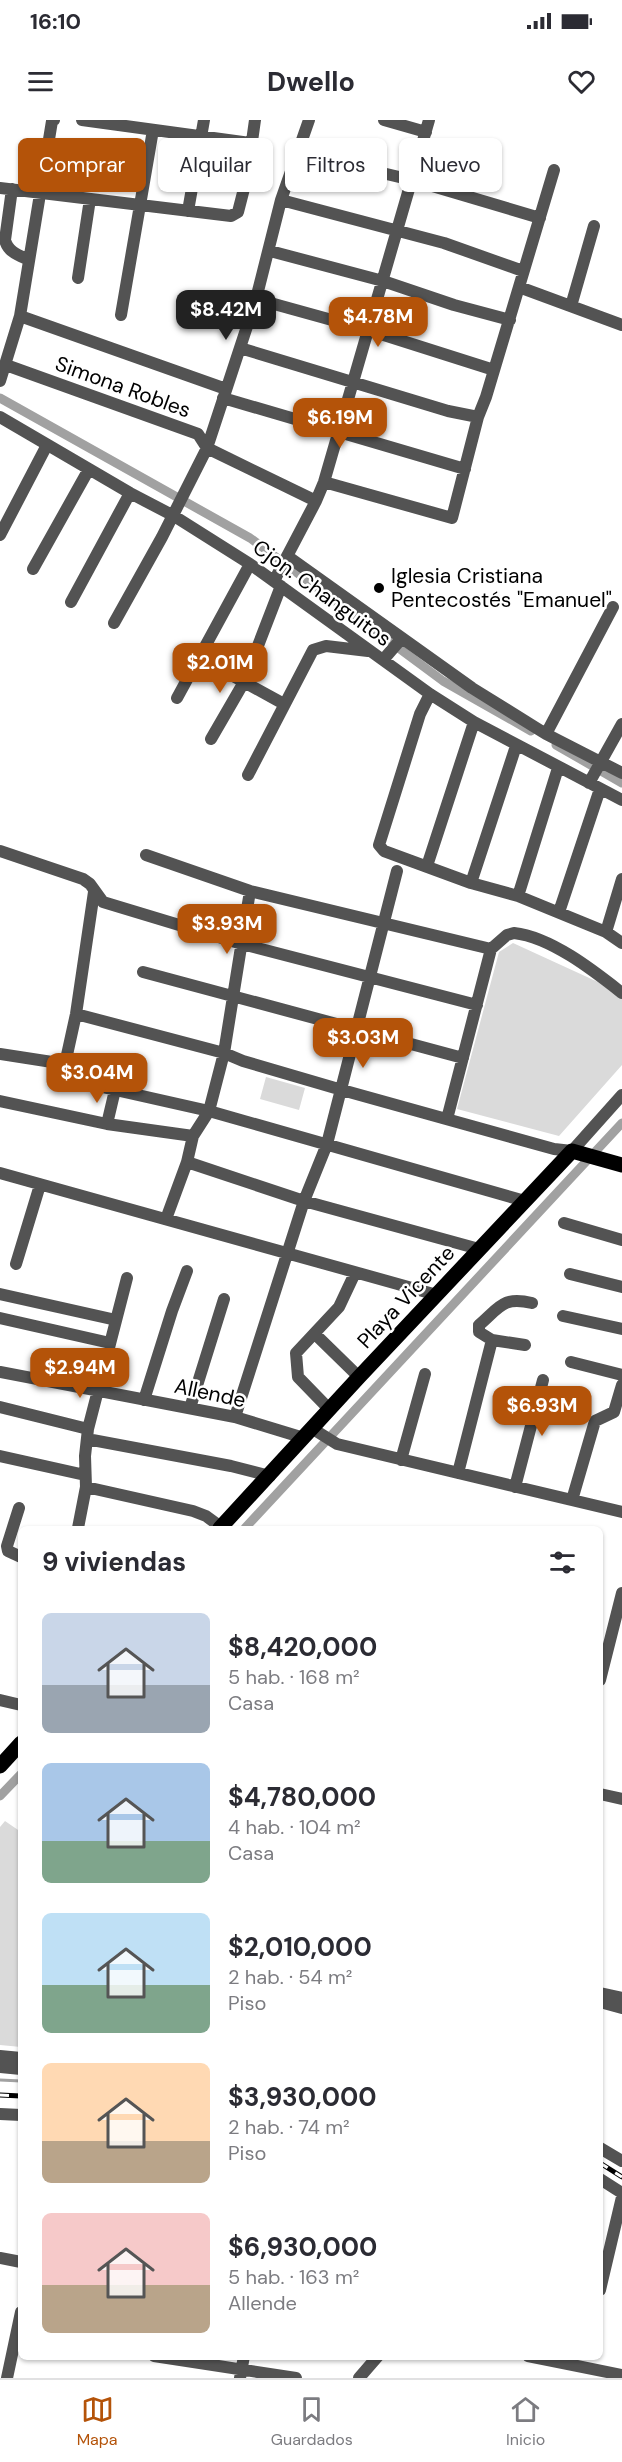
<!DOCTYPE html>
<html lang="es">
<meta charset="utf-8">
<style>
:root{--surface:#fff;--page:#f7f7f7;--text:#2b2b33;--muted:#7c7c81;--line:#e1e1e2;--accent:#b45309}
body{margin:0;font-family:"DM Sans",sans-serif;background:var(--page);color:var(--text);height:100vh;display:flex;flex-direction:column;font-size:22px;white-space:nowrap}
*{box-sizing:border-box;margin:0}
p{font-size:20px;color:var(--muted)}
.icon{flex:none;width:33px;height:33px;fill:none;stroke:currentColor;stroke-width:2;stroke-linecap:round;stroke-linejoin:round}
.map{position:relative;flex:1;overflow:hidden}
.sheet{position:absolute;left:18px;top:1406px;width:585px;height:834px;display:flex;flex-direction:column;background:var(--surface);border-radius:9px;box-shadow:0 2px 4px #0004}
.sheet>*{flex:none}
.hud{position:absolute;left:18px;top:18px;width:586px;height:54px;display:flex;gap:12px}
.price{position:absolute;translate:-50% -51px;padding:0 14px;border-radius:12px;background:var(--accent);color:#fff;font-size:20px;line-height:39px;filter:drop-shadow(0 2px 3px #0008)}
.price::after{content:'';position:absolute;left:50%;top:36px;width:18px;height:14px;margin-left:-9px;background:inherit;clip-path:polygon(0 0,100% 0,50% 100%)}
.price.selected{background:#222;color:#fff}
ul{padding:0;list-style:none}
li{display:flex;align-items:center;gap:18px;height:150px;padding:0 24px}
li span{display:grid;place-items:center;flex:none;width:168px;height:120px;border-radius:9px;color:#555}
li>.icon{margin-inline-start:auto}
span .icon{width:72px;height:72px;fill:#fffc;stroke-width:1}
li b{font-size:26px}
h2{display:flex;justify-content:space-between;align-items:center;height:72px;padding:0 24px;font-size:26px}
.pill{padding:0 21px;border-radius:9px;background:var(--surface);box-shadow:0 2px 4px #0004;font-size:21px;line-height:54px}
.pill.selected{background:var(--accent);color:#fff}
.status{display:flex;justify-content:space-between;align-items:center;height:42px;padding:0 30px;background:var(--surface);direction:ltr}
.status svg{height:16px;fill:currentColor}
header{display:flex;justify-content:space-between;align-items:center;height:78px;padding:0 24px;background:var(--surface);font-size:27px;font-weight:700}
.menu{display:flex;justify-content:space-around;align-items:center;height:84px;border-top:2px solid var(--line);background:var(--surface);font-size:16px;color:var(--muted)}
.menu a{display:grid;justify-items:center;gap:3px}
.menu .selected{color:var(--accent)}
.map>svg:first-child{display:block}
</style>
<div class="status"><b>16:10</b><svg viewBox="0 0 49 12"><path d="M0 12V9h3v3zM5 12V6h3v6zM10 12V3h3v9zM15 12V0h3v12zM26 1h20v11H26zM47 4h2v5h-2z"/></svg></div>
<header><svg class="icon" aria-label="menu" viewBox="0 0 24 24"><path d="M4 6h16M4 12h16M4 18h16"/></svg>Dwello<svg class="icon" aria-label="heart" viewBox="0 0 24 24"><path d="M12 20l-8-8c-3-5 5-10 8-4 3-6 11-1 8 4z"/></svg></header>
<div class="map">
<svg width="622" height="2258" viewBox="0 0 622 2258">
<rect width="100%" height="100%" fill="#fff"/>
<path fill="#dadada" d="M513 823 598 862 622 879V945L559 1016 457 989 499 832Z
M266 957 305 968 299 990 260 979Z
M5 1701 21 1712V1927L0 1925V1707Z"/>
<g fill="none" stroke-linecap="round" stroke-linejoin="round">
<path stroke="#a1a1a1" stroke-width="3" d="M0 1960 21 1961"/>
<path stroke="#a1a1a1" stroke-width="9" d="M0 278 250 418 443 561 531 611
M556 625 622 663
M245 1408 622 1003
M0 1676 21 1654"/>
<path stroke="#535353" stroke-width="12" d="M82 0 250 23
M384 0 426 12
M297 33 412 60 540 98
M0 68 231 96 238 92 247 57 255 0
M12 69 5 120C8 132 18 135 29 140
M281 80 444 123 523 151
M188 91 204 0
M270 131 383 161 454 185 510 200
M78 158 90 79
M519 167 622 205
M256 179 368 210 494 250
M571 186 594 106
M121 195 153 10
M20 196 226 269
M240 228 448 291 478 297 486 277 554 50
M6 245 198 314 207 328 316 381
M0 261 20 196 52 1 54 0
M223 278 465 349
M0 297 130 373 174 396 250 444 430 574 474 602 622 680
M324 362 452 398 478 297
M0 415 47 325
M287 436 472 568 546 614 622 653
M33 449 89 349
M274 461 316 381 324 362 429 0
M281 466 244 562 284 584
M71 482 130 373
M114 503 162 417 207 328 256 179 281 80 309 0
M199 537 244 562 211 619
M383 540 402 518
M430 574 420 594 379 725 384 731 471 763 518 776 606 812 622 823
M177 578 250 444
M546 614 613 487
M248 655 313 530 326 526 368 531
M589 663 622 604
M0 731 83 759 90 764 103 782 242 824 477 885
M146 735 250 771 491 829
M427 746 474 602
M471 763 516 626
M518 776 558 648
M559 792 600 669
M606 812 622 759
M143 852 463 938
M76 894 224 933 243 941 342 970 554 1029 572 1031
M0 934 65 944 73 959 80 962 209 991 525 1081
M65 944 76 894 94 772
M0 981 107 1004 193 1016
M447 999 491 829 507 815 514 813C551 817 594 851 622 873
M107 1004 115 970
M572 1031 622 975
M187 1042 304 1081 479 1129
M0 1053 437 1175
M166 1099 187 1042 193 1016 209 991 224 933 250 771
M564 1103 622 1120
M16 1144 40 1065
M570 1154 622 1167
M0 1174 116 1200
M563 1196 622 1209
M0 1198 110 1223
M315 1214 359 1257
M525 1225 492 1220 479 1212V1205C500 1187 503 1176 532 1183
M571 1242 622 1255
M0 1252 235 1297 304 1318
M144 1280 172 1191 187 1151
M0 1287 88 1309
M190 1288 224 1179
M330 1290 298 1257 296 1233 339 1187 355 1153
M235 1297 304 1081 327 1024 397 751
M313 1309 337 1324 622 1392
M87 1319 231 1346 270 1356
M0 1336 85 1355
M401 1340 425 1254
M458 1353 492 1220
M86 1367 193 1391 206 1396 221 1407
M515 1367 543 1260
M572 1380 595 1301 614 1292 622 1265
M19 1388 7 1426 8 1431 21 1437
M78 1408 86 1367 85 1336 88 1309 127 1158
M600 1560 622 1473
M0 1580 21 1585
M600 1674 622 1679
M600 1873 622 1878
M600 1882 622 1888
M0 1936 21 1938
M0 1947 21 1949
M0 1994 21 1995
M600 2028 622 2041
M600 2059 622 2073
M0 2138 21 2142
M600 2170 622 2077
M154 2236 296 2258
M528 2236 622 2255
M7 2258 21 2192
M240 2258 244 2236
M359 2258 378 2236"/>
<path stroke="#000" stroke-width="15" d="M220 1408 359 1257 572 1031 622 1045
M0 1646 21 1623"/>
<g stroke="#000" stroke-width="5">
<path id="rail" d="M0 1975 21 1976
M600 2043 622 2057"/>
</g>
<use href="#rail" stroke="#fff" stroke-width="3" stroke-dasharray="9" stroke-linecap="butt"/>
</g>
<circle fill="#000" stroke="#fff" stroke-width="2" cx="379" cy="468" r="6"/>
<g text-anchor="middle" stroke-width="5" stroke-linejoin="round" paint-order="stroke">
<g font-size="21" fill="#000" stroke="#fff">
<text transform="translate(123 267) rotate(20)" y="7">Simona Robles</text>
<text transform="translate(322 473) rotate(36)" y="7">Cjon. Changuitos</text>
<text transform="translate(406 1177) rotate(-47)" y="7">Playa Vicente</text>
<text transform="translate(210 1273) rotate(12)" y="7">Allende</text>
</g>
<g font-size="21" fill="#000" stroke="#fff" text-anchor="start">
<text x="391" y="463">Iglesia Cristiana<tspan x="391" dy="24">Pentecostés "Emanuel"</tspan></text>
</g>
</g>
</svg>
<b class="price selected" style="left:226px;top:221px">$8.42M</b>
<b class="price" style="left:378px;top:228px">$4.78M</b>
<b class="price" style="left:340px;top:329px">$6.19M</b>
<b class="price" style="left:220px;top:574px">$2.01M</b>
<b class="price" style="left:227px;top:835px">$3.93M</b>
<b class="price" style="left:363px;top:949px">$3.03M</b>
<b class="price" style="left:97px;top:984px">$3.04M</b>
<b class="price" style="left:80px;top:1279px">$2.94M</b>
<b class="price" style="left:542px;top:1317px">$6.93M</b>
<div class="hud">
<a class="pill selected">Comprar</a>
<a class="pill">Alquilar</a>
<a class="pill">Filtros</a>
<a class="pill">Nuevo</a>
</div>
<section class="sheet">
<h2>9 viviendas<svg class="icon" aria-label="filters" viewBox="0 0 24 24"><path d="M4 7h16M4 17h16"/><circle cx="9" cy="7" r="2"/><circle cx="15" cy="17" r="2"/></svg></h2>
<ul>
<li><span style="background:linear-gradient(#c9d6e8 60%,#9aa5b1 0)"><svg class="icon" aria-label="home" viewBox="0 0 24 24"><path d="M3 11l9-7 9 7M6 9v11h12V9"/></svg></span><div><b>$8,420,000</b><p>5 hab. · 168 m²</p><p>Casa</p></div></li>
<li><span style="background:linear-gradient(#a9c7e8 65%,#7fa58c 0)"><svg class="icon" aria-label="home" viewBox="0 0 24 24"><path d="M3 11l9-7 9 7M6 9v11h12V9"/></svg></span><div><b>$4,780,000</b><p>4 hab. · 104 m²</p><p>Casa</p></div></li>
<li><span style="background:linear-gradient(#bfe0f5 60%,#7fa58c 0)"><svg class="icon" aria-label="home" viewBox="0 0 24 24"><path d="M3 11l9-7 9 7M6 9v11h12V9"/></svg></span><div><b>$2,010,000</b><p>2 hab. · 54 m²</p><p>Piso</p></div></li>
<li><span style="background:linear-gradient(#ffd9b3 65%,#b9a48a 0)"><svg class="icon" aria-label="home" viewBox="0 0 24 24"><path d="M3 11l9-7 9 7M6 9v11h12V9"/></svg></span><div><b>$3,930,000</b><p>2 hab. · 74 m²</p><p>Piso</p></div></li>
<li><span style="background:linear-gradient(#f6c9c9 60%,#b9a48a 0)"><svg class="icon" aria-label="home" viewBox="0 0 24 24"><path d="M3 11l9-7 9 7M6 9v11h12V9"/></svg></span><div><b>$6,930,000</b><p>5 hab. · 163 m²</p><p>Allende</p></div></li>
</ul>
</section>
</div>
<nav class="menu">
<a class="selected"><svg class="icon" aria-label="map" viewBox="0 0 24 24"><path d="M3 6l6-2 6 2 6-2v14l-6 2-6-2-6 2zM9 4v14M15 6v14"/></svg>Mapa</a>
<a><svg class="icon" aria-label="saved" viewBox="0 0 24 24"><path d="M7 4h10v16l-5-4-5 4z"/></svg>Guardados</a>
<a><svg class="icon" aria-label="home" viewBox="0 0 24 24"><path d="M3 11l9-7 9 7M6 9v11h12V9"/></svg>Inicio</a>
</nav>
